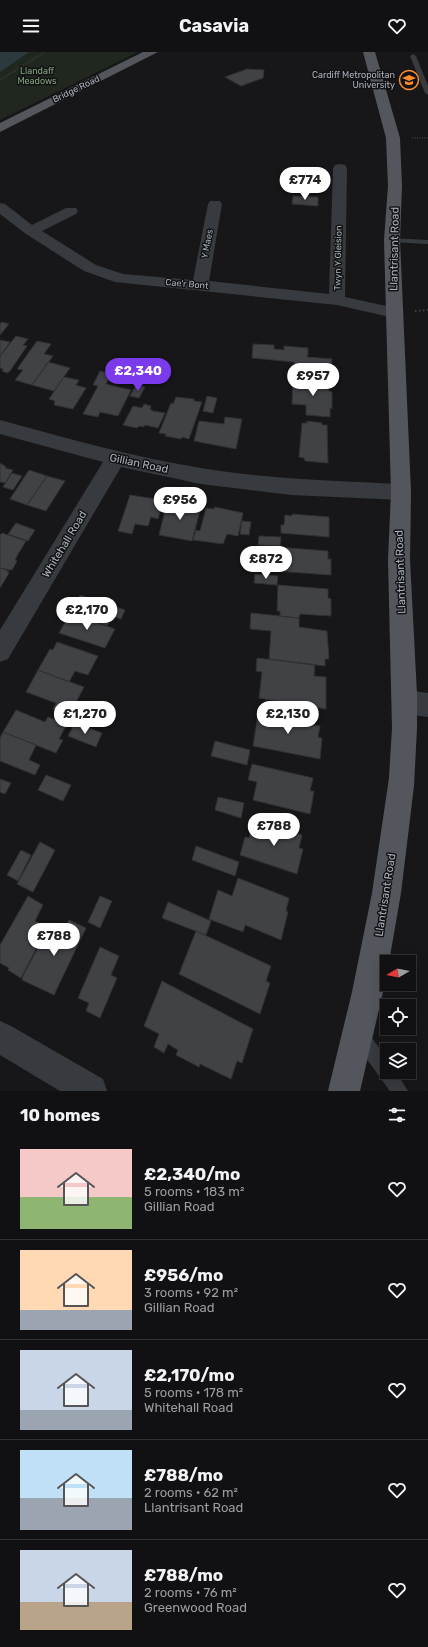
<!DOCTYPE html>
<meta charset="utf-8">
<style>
:root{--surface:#111113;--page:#1e1f21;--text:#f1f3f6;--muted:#9c9da0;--line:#303133;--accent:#7c3aed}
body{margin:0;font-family:Rubik,sans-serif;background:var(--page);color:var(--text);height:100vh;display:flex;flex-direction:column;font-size:15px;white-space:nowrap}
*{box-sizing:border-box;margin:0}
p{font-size:13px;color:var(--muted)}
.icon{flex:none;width:22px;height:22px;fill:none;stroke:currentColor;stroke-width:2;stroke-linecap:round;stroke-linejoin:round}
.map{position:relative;height:1039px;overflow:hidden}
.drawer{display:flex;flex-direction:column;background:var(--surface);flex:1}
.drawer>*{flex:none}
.needle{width:26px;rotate:260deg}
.tools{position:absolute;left:380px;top:903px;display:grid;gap:8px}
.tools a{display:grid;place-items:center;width:36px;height:36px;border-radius:0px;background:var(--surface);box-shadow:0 4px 16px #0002,0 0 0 1px var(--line);font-size:20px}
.price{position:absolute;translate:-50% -34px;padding:0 9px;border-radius:14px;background:#fff;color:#222;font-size:13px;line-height:26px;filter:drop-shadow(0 1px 2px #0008)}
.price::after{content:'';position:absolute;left:50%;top:24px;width:12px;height:9px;margin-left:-6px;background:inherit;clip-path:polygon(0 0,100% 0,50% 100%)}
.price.selected{background:var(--accent);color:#fff}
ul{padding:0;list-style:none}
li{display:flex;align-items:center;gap:12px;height:100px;padding:0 20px}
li+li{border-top:1px solid var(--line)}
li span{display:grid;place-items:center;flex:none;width:112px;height:80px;border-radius:0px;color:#555}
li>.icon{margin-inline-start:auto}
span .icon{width:48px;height:48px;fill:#fffc;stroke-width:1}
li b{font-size:17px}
h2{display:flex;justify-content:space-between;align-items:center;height:48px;padding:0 20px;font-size:17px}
header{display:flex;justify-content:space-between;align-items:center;height:52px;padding:0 20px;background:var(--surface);font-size:18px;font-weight:700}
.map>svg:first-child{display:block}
</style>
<header><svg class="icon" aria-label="menu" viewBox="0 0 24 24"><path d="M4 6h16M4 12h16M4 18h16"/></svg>Casavia<svg class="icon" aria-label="heart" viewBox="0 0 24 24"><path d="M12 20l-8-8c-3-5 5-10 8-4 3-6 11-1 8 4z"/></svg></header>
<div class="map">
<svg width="428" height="1039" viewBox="0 0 428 1039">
<rect width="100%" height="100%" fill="#171719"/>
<path fill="#1f271e" d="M20 0H138L0 68V4Z"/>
<path fill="#2c393e" d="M0 0H29L0 20Z"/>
<path fill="#414246" stroke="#303135" d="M247 17 264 18 263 26 241 34 225 25Z
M293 144 318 145V154L292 152Z
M2 270 9 272 0 283V272Z
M16 284 28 287 23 293 27 294 10 319 7 321 2 319 3 317 0 316V304Z
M0 288 10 290 0 304Z
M37 289 51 292 44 302 53 304 32 333 15 328 23 318 17 317Z
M253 292 274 293V297L284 298V294L308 296V303H307V305L332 307 330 324 294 323V310L252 306Z
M48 310 70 316 54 339 32 333Z
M100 319 112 322 106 332 131 338 118 364 100 360 98 365 83 362 98 334 93 333Z
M64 325 79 328 76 333 86 336 73 357 54 353 55 349 49 347Z
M293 327 327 329 328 338 332 340V357L330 356V365L306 363V353L292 352Z
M136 333 145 335 139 346 130 344Z
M207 344 217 346 213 361 203 359Z
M176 345 194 347V349L202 350 189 387 182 385 181 387 165 384 166 382 159 381 171 351 173 352Z
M144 352 151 354 150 357 153 359 165 361 158 376 145 373 144 375 139 374 137 376 123 373 133 354 142 356Z
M225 365 242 367 236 397 194 389 199 369 224 372Z
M307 369 322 371V373H327L328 411 305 409 304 406 299 405 302 371H307Z
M0 411 6 415 5 416 13 418 5 431 0 430Z
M29 418 47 424 27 453 10 447Z
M12 421 22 424 13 438 3 435Z
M47 424 65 429 46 459 27 453Z
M130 443 156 447 154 451 162 453 158 467 151 465 148 474 135 472 132 482 118 479Z
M176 449 194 452 193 454 201 455 192 489 159 483 167 450 176 451Z
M215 455 243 461 238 484 227 482 223 492 193 488 196 478 200 479 206 456 214 457Z
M292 462 329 465V485L281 481V473H284L285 463 292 464Z
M242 469 251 470 249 483 240 482Z
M16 471 35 478 28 489 8 482Z
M2 481 26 489 18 502 15 508 17 509 12 518 0 516V483Z
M259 484 281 485 280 494 258 493Z
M277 495 328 499V507H331V523L275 519Z
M0 516 9 519 7 520 9 521 0 536Z
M255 522 278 524 277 533 254 531Z
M278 533 328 537V546L331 547V564L300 562 299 566 280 564V559H277Z
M80 543 125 558 121 567 112 564 107 574 70 561Z
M70 561 115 577 105 596 59 581Z
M251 561 299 566V575L327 579 329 607H325V614L269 607 271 579 250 577Z
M57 590 98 604 88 623 75 619 69 630 38 618 50 597 53 598Z
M257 606 315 613 314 624 326 625V657L259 646 262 620 256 619Z
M38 618 84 635 69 664 53 657 56 651 26 640Z
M280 655 298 658 296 670 320 674 318 685 322 686 320 707 253 694 258 662 278 665Z
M16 658 45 670 48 665 67 672 59 687 63 688 56 701 3 680Z
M75 671 102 681 96 695 68 684Z
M3 680 36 693 29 708 40 713 35 723 0 709V686Z
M215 689 250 698 247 713 211 704Z
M252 712 313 726 310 739H314L310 762 253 748 257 730 248 728Z
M46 723 71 733 63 749 38 738Z
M0 727 11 731 5 742 0 740Z
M218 745 244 751 241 766 215 758Z
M254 768 302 783 299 796 303 797 297 822 240 803 245 785 249 786Z
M40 790 55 798 33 840 17 832Z
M196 794 239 810 235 824 192 808Z
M21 798 31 803 18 829 7 823Z
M238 826 289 846 286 859 288 860 281 888 245 873 243 880 209 867 218 838 232 844Z
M28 844 43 853 35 869 47 876 21 926 8 918 9 916 0 911V893Z
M100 844 112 849 100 876 88 870Z
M168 850 211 869 206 883 162 866Z
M69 868 86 876 54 943 22 928 23 924 51 871 64 877Z
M196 879 271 914 266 929 270 931 260 962 179 922Z
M100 895 119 904 111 923 117 926 100 966 86 959 89 951 78 946Z
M162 929 253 977 242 1011 237 1009 231 1027 200 1012 199 1015 176 1003 178 998 168 992 164 1001 154 995 159 982 144 974Z"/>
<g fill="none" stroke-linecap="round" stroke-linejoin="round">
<path stroke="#3d4145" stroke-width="1.5" stroke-dasharray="1 1.5" stroke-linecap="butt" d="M0 28 45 0
M412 86H428"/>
<path stroke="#3d4145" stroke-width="2" stroke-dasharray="1.5 2.5" stroke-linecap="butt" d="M415 259 428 258"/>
<path fill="#373a3e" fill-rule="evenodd" d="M413 2 416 4 428 34V43L425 41 410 4Z
M389 186 428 188V192L392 190 388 188Z
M361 977 367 979 387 1007V1020H396L408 1039H390L355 991 353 985 355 979Z"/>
<path fill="#373a3e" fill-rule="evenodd" d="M340 112 345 113 347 116 345 245 400 257 402 261 400 265 394 266 337 253 115 230 84 219 26 182 0 162V151L5 152 32 173 66 156H76L78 159 76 162 42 179 96 213 123 222 193 228 208 152 210 149H220L222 152 209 229 329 242 333 116 335 113Z
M0 368C66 386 133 405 201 416 267 427 334 429 401 432L408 434 411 440 408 446 401 448 291 443 201 432 121 415 8 607 0 610V578L103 410 0 382Z
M405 638 428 641V665L405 662 396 658 393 650 396 642Z
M0 969 11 974 103 1027 107 1039H60L0 1003Z"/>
<path fill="#53575d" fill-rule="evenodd" d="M143 0H158L0 80V71Z
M363 0H375L400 86 402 134 400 188 411 440 410 508 417 642V676L414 734 401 841 389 910H387L383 940 360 1039H328L352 940 372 841 389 726 392 676 388 508 391 440 384 188 388 134 386 86Z"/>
</g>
<defs>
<g id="university-ring" transform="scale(1)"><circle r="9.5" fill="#121214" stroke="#fc8c2b" stroke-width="1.5"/><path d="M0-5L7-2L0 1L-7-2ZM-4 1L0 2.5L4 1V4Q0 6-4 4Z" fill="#fc8c2b"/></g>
</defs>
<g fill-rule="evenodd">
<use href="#university-ring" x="409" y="28"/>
</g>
<g text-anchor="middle" stroke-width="3" stroke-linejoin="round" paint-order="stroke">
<g font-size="9" fill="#83a67e" stroke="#121214">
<text x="37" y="22">Llandaff<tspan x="37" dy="10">Meadows</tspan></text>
</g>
<g font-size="9" fill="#a8b1ba" stroke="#121214" text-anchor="end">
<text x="395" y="26">Cardiff Metropolitan<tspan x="395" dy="10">University</tspan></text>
</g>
<g font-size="9" fill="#a8b1ba" stroke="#121214">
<text transform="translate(76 37) rotate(-26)" y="3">Bridge Road</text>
<text transform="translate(207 192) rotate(-79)" y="3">Y Maes</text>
<text transform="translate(338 206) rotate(-89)" y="3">Twyn Y Gleision</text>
<text transform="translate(187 232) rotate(5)" y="3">Cae'r Bont</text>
</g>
<g font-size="11" fill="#a8b1ba" stroke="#121214">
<text transform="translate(394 197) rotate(-89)" y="4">Llantrisant Road</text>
<text transform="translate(139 411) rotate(12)" y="4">Gillian Road</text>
<text transform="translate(64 492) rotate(-59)" y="4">Whitehall Road</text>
<text transform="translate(400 520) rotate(-92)" y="4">Llantrisant Road</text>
<text transform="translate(385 843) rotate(-81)" y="4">Llantrisant Road</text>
</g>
</g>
</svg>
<div class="tools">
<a><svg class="needle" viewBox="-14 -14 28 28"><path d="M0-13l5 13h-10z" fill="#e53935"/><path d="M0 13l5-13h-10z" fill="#9c9da0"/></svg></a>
<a><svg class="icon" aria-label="locate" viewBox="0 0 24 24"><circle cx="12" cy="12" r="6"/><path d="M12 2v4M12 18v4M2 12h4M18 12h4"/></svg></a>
<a><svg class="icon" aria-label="layers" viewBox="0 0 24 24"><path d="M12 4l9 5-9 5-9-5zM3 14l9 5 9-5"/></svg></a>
</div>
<b class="price" style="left:305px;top:149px">£774</b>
<b class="price selected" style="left:138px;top:340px">£2,340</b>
<b class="price" style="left:313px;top:345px">£957</b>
<b class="price" style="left:180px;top:469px">£956</b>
<b class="price" style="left:266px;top:528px">£872</b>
<b class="price" style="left:87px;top:579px">£2,170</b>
<b class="price" style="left:85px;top:683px">£1,270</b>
<b class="price" style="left:288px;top:683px">£2,130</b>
<b class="price" style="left:274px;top:795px">£788</b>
<b class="price" style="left:54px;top:905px">£788</b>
</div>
<section class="drawer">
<h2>10 homes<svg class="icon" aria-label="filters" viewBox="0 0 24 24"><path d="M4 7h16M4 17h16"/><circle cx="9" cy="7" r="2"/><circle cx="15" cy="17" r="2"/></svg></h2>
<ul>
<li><span style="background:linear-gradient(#f6c9c9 60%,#8fb573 0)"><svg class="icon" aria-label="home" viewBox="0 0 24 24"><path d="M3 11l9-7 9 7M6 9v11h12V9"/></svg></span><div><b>£2,340/mo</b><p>5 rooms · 183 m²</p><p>Gillian Road</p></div><svg class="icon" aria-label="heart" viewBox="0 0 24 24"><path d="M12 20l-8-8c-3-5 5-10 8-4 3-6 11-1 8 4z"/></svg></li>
<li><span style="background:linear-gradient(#ffd9b3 75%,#9aa5b1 0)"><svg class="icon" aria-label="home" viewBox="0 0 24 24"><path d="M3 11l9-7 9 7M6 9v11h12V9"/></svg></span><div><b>£956/mo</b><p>3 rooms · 92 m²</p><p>Gillian Road</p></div><svg class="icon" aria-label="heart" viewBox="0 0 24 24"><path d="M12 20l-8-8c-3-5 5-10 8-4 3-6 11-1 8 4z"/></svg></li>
<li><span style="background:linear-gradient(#c9d6e8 75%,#9aa5b1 0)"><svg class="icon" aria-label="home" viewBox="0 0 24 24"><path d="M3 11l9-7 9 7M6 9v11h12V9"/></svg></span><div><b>£2,170/mo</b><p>5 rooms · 178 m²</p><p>Whitehall Road</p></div><svg class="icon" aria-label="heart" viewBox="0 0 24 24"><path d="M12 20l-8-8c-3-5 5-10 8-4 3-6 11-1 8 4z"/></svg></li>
<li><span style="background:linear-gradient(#bfe0f5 60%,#9aa5b1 0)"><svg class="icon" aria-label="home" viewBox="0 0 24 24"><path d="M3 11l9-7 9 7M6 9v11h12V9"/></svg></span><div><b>£788/mo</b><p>2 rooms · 62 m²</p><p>Llantrisant Road</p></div><svg class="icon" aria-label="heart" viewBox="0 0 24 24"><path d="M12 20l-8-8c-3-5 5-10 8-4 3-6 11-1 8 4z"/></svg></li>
<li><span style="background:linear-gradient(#c9d6e8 65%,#b9a48a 0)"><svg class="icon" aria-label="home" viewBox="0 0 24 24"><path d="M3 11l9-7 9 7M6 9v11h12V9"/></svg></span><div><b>£788/mo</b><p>2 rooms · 76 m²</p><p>Greenwood Road</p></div><svg class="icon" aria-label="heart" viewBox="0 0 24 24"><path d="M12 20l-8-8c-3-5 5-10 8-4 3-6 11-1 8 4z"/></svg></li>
</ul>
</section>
